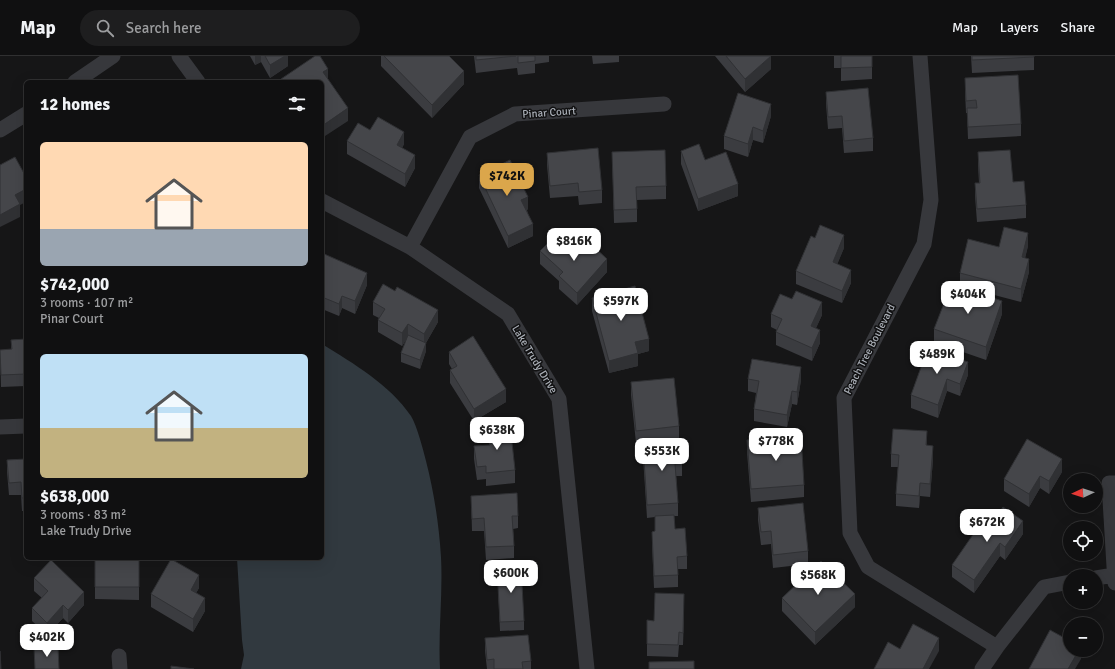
<!DOCTYPE html>
<meta charset="utf-8">
<style>
:root{--surface:#101011;--page:#1e1e1f;--text:#f1f3f6;--muted:#9c9d9f;--line:#303031;--accent:#dba64b}
body{margin:0;font-family:Signika,sans-serif;background:var(--page);color:var(--text);height:100vh;display:flex;flex-direction:column;font-size:15px;white-space:nowrap}
*{box-sizing:border-box;margin:0}
p{font-size:13px;color:var(--muted)}
.icon{flex:none;width:22px;height:22px;fill:none;stroke:currentColor;stroke-width:2;stroke-linecap:round;stroke-linejoin:round}
.map{position:relative;flex:1;overflow:hidden}
.sheet{position:absolute;left:24px;top:24px;width:300px;height:480px;display:flex;flex-direction:column;background:var(--surface);border-radius:6px;box-shadow:0 4px 16px #0002,0 0 0 1px var(--line)}
.sheet>*{flex:none}
.needle{width:26px;rotate:266deg}
.buttons{position:absolute;left:1063px;top:417px;display:grid;gap:8px}
.buttons a{display:grid;place-items:center;width:40px;height:40px;border-radius:50%;background:var(--surface);box-shadow:0 4px 16px #0002,0 0 0 1px var(--line);font-size:20px}
.price{position:absolute;translate:-50% -34px;padding:0 9px;border-radius:8px;background:#fff;color:#222;font-size:13px;line-height:26px;filter:drop-shadow(0 1px 2px #0008)}
.price::after{content:'';position:absolute;left:50%;top:24px;width:12px;height:9px;margin-left:-6px;background:inherit;clip-path:polygon(0 0,100% 0,50% 100%)}
.price.selected{background:var(--accent);color:#111}
ul{padding:0;list-style:none}
li{display:grid;align-content:center;gap:8px;height:212px;padding:0 16px}
li span{display:grid;place-items:center;height:124px;border-radius:6px;color:#555}
li>.icon{margin-inline-start:auto}
span .icon{width:72px;height:72px;fill:#fffc;stroke-width:1}
li b{font-size:17px}
h2{display:flex;justify-content:space-between;align-items:center;height:48px;padding:0 16px;font-size:17px}
header{display:flex;align-items:center;gap:24px;box-sizing:border-box;height:56px;padding:0 20px;background:var(--surface);border-bottom:1px solid var(--line)}
header strong{font-size:19px}
nav{display:flex;gap:22px;margin-inline-start:auto;font-size:14px}
.search{width:280px;height:36px;background:var(--page);display:flex;align-items:center;gap:10px;box-sizing:border-box;padding:0 14px;border-radius:22px;color:var(--muted);font-size:15px}
.map>svg:first-child{display:block}
</style>
<header>
<strong>Map</strong>
<div class="search"><svg class="icon" aria-label="search" viewBox="0 0 24 24"><circle cx="10" cy="10" r="6"/><path d="M15 15l6 6"/></svg>Search here</div>
<nav><a>Map</a><a>Layers</a><a>Share</a></nav>
</header>
<div class="map">
<svg width="1115" height="613" viewBox="0 0 1115 613">
<rect width="100%" height="100%" fill="#161617"/>
<path fill="#31393f" d="M322 288C354 308 389 328 411 360 417 370 423 393 426 405 434 436 439 469 441 501 443 538 438 576 440 613H241L244 599 242 584 237 502H322Z"/>
<g fill="none" stroke-linecap="round" stroke-linejoin="round">
<path stroke="#37383c" stroke-width="15" d="M179 0 198 26
M920 0 931 144 924 188 844 342 850 477 868 511 997 591
M75 26 113 0
M0 74 26 58
M322 145 410 191 508 258 559 343 587 613
M410 191 470 81 515 58 664 48
M0 371 26 370
M1115 427H1109L1115 527
M1096 522 1114 519
M119 600 120 613
M982 613 997 591 1044 531 1070 526"/>
</g>
<path fill="#3b3c40" d="M250 0H288V10L270 22 261 6 255 9Z
M381 0H449L464 28 432 62 381 10Z
M474 0H549V6L535 8V17L518 19 517 12 476 17Z
M592 0H619V6L593 8Z
M715 0H771V13L745 36Z
M834 0H872V23L841 25V12H834Z
M971 0H1034V14L972 17Z
M965 22 1021 68V80L968 83 967 57H966L965 35Z
M826 36 873 82V95L844 97 842 72 828 73 826 48Z
M771 60 763 87 753 84 748 101 724 93V80Z
M370 74 404 88 402 92 415 112 405 131 347 98V85Z
M681 95 705 104 738 140 698 155 681 108Z
M612 96 666 130V143L637 144V166L614 167Z
M978 96 1013 126 1026 149V162L977 166 975 140V127H979L978 109Z
M547 97 602 134V147L579 149 578 140 550 142 547 109Z
M479 119 528 153 527 154 533 180 508 192 479 132Z
M1028 190 1025 202 1029 216 1021 246 960 230V217L999 191Z
M568 192 607 216 577 249 559 233V225L540 208V195Z
M844 192 837 208 851 227 842 247 796 228V215Z
M322 197 367 229 355 258 342 252 339 260 322 253Z
M592 242 649 295 638 298V310L609 317 592 255Z
M792 243 822 259 816 272 820 287 812 305 776 289V276L777 274 771 271V258Z
M373 246 438 266 426 287V295L420 313 401 306V297L408 281 402 290 378 276V264L379 262 373 259Z
M1002 258 986 304 934 286V273Z
M26 283V330L1 331 0 294H11V284Z
M928 292 968 319 960 340 947 335 938 362 911 352V339Z
M449 296 506 346 474 365 450 327V314L452 313 449 308Z
M748 323 801 324 797 349 792 348 787 371 754 365V353L756 337 748 335Z
M631 326 679 370V383L636 387 631 339Z
M488 371 515 414V427L486 430V423L477 424 474 403V390L489 389Z
M747 384 804 429V441L751 446 747 396Z
M643 389 682 407V420H676L678 447V460H674L675 473 687 500V513H678V531L654 532 652 488V476L655 475V461L647 462 643 401Z
M927 390 933 403 930 441 920 440 919 452 896 450V438L898 411H891V398Z
M26 403V455H22L21 439H9L7 416V404Z
M1062 416 1049 438 1040 432 1029 451 1004 435V423Z
M471 440 518 460V472L513 473 514 490V502L486 504 484 475H472Z
M758 452 808 495V508L773 512 771 488 761 489 758 464Z
M988 472 1023 478 1005 504 1000 500 974 537 952 521V509Z
M95 502H139V544L95 543Z
M497 512 524 565V574L500 575Z
M34 522 84 549 68 567 63 562 47 579 32 565V552L42 542 34 535Z
M199 532 196 537 205 555 193 576 151 551V538Z
M782 542 855 551 815 589 782 555Z
M684 551 683 589H679L678 601 647 600V588L654 565Z
M485 582 531 605V613H487L485 595Z"/>
<path fill="#303134" d="M255 0H261V6L255 9Z
M285 0H288V10L270 22V9Z
M771 0V13L745 36V23Z
M328 13V25L323 16Z
M464 15V28L432 62V49Z
M771 48V60L763 87V75Z
M348 52V65L322 82V70Z
M753 71V84L748 101V88Z
M404 76V88L397 102V89Z
M415 99V112L405 131V118Z
M738 128V140L698 155V143Z
M26 133V146L20 149V161L0 171V159L15 139Z
M528 141V153L521 156V144Z
M533 168V180L508 192V180Z
M1028 177V190L1022 214V201Z
M844 179V192L833 219V206Z
M607 203V216L577 249V237Z
M1029 203V216L1021 246V233Z
M851 214V227L842 247V235Z
M367 217V229L355 258V245Z
M342 240V252L339 260V248Z
M1002 245V258L986 304V291Z
M822 246V259L811 283V270Z
M438 254V266L424 290V278Z
M408 268V281L402 290V277Z
M820 274V287L812 305V292Z
M649 283V295L638 298V310L609 317V305L635 286Z
M426 287V295L420 313V304Z
M968 306V319L960 340V328Z
M801 311V324L797 349V336Z
M947 323V335L938 362V349Z
M506 333V346L474 365V353Z
M792 335V348L787 371V359Z
M927 375V388L926 402V389Z
M933 390V403L930 441V428Z
M1062 403V416L1049 438V425Z
M1040 420V432L1029 451V438Z
M920 427V440L919 452V440Z
M1023 465V478L1005 504V491Z
M1000 487V500L974 537V524Z
M199 519V532L191 546V534Z
M84 536V549L68 567V554Z
M684 538V551L683 589V577Z
M855 538V551L815 589V576Z
M205 542V555L193 576V563Z
M63 549V562L47 579V567Z
M939 582V595L929 613H923Z
M1079 594H1081V603L1075 613H1068Z"/>
<path fill="#45464a" stroke="#303134" d="M265 0H285L270 9Z
M315 0H320L328 13 323 16 348 52 322 70V26H283L281 23Z
M384 0H449L464 15 432 49Z
M476 0H516L476 4Z
M518 0H535V5L518 7Z
M726 0H771L745 23Z
M841 0H872V11L841 12Z
M972 0H1034V1L972 4Z
M1018 19 1021 68 968 71 967 52H977L976 44 966 45 965 22Z
M868 32 873 82 844 85 842 60 828 61 826 36Z
M738 37 771 48 763 75 753 71 748 88 724 80Z
M378 61 404 76 397 89 415 99 405 118 347 85 358 67 370 74Z
M699 88 705 104 726 96 738 128 698 143 681 95Z
M598 92 602 134 579 136 578 127 550 130 547 97Z
M665 94 666 130 636 131 637 153 614 154 612 96Z
M1010 94 1013 126 1024 125 1026 149 977 153 975 127H980L978 96Z
M15 101 26 121V133L15 139 20 148 0 159V109Z
M510 104 528 141 521 144 533 168 508 180 479 119Z
M820 169 844 179 833 206 851 214 842 235 796 215 811 180 815 182Z
M1004 171 1028 177 1022 201 1029 203 1021 233 960 217 968 183 999 191Z
M555 180 568 192 574 185 582 193 589 186 607 203 577 237 559 220 563 216 540 195Z
M322 197 367 217 355 245 342 240 339 248 322 241Z
M952 227 1002 245 986 291 934 273Z
M383 228 395 235 397 231 438 254 424 278 408 268 402 277 378 264 385 253 373 246Z
M635 230 649 283 635 286 638 297 609 305 592 242Z
M796 235 822 246 811 270 820 274 812 292 776 276 782 263 771 258 780 238 792 243Z
M408 279 426 287 420 304 401 297Z
M473 280 506 333 474 353 450 314 457 310 449 296Z
M26 283V318L1 319 0 294 12 293 11 284Z
M928 292 968 306 960 328 947 323 938 349 911 339Z
M752 303 801 311 797 336 792 335 787 359 754 353 759 325 748 323Z
M674 322 679 370 636 375 631 326Z
M510 368 515 414 486 417V410L477 411 474 390 490 389 488 371Z
M893 373 927 375 926 389 933 390 930 428 920 427 919 440 896 438 899 399 891 398Z
M801 379 804 429 751 433 747 384Z
M1027 383 1062 403 1049 425 1040 420 1029 438 1004 423Z
M680 386 682 407 675 408 678 447 647 449 643 389Z
M26 403V442H22L21 426 9 427 7 404Z
M517 437 518 460H512L514 490 486 491 484 462 472 463 471 440Z
M803 447 808 495 773 499 771 475 761 476 758 452Z
M1003 451 1023 465 1005 491 1000 487 974 524 952 509 981 467 988 472Z
M674 459 675 473 685 472 687 500 677 501 678 519 654 520 652 476 655 475V460Z
M95 502H139V531H95Z
M171 503 199 519 191 534 205 542 193 563 151 538Z
M51 504 84 536 68 554 63 549 47 567 32 552 48 535 34 522Z
M821 505 855 538 815 576 782 542Z
M521 510 524 565 500 566 497 512Z
M655 537 684 538 683 577 679 576 678 589 647 588V564L654 565Z
M913 568 939 582 923 613H874L888 586 900 593Z
M1050 574 1070 585V594H1079L1068 613H1029Z
M528 579 531 605 522 606 523 613H494V603L487 604 485 582Z
M58 591 59 613H35L34 592Z
M0 595 1 613H0Z
M694 605V613H649V606Z
M171 610 194 613H171Z"/>
<g text-anchor="middle" stroke-width="3" stroke-linejoin="round" paint-order="stroke">
<g font-size="11" fill="#a9aeb6" stroke="#111112">
<text transform="translate(549 56) rotate(-4)" y="4">Pinar Court</text>
<text transform="translate(869 293) rotate(-63)" y="4">Peach Tree Boulevard</text>
<text transform="translate(535 303) rotate(59)" y="4">Lake Trudy Drive</text>
</g>
</g>
</svg>
<div class="buttons">
<a><svg class="needle" viewBox="-14 -14 28 28"><path d="M0-13l5 13h-10z" fill="#e53935"/><path d="M0 13l5-13h-10z" fill="#9c9d9f"/></svg></a>
<a><svg class="icon" aria-label="locate" viewBox="0 0 24 24"><circle cx="12" cy="12" r="6"/><path d="M12 2v4M12 18v4M2 12h4M18 12h4"/></svg></a>
<a>+</a>
<a>−</a>
</div>
<b class="price selected" style="left:507px;top:141px">$742K</b>
<b class="price" style="left:574px;top:206px">$816K</b>
<b class="price" style="left:968px;top:259px">$404K</b>
<b class="price" style="left:621px;top:266px">$597K</b>
<b class="price" style="left:937px;top:319px">$489K</b>
<b class="price" style="left:497px;top:395px">$638K</b>
<b class="price" style="left:776px;top:406px">$778K</b>
<b class="price" style="left:662px;top:416px">$553K</b>
<b class="price" style="left:987px;top:487px">$672K</b>
<b class="price" style="left:511px;top:538px">$600K</b>
<b class="price" style="left:818px;top:540px">$568K</b>
<b class="price" style="left:47px;top:602px">$402K</b>
<section class="sheet">
<h2>12 homes<svg class="icon" aria-label="filters" viewBox="0 0 24 24"><path d="M4 7h16M4 17h16"/><circle cx="9" cy="7" r="2"/><circle cx="15" cy="17" r="2"/></svg></h2>
<ul>
<li><span style="background:linear-gradient(#ffd9b3 70%,#9aa5b1 0)"><svg class="icon" aria-label="home" viewBox="0 0 24 24"><path d="M3 11l9-7 9 7M6 9v11h12V9"/></svg></span><div><b>$742,000</b><p>3 rooms · 107 m²</p><p>Pinar Court</p></div></li>
<li><span style="background:linear-gradient(#bfe0f5 60%,#c2b280 0)"><svg class="icon" aria-label="home" viewBox="0 0 24 24"><path d="M3 11l9-7 9 7M6 9v11h12V9"/></svg></span><div><b>$638,000</b><p>3 rooms · 83 m²</p><p>Lake Trudy Drive</p></div></li>
</ul>
</section>
</div>
